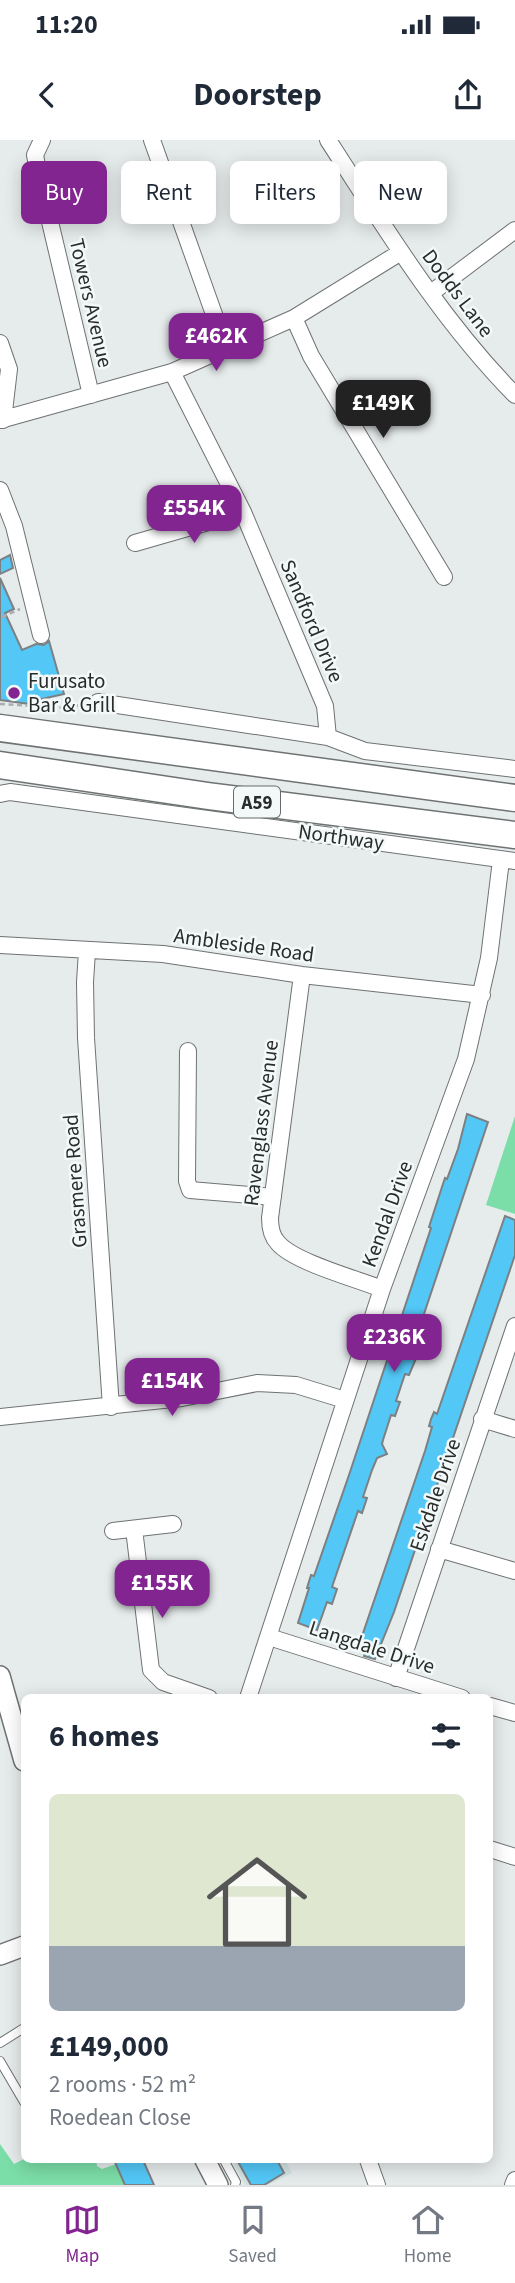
<!DOCTYPE html>
<meta charset="utf-8">
<style>
:root{--surface:#fff;--page:#f2f2f3;--text:#1f2937;--muted:#747a83;--line:#e0e1e3;--accent:#822591}
body{margin:0;font-family:"Source Sans 3",sans-serif;background:var(--page);color:var(--text);height:100vh;display:flex;flex-direction:column;font-size:26px;white-space:nowrap}
*{box-sizing:border-box;margin:0}
p{font-size:23px;color:var(--muted)}
.icon{flex:none;width:38px;height:38px;fill:none;stroke:currentColor;stroke-width:2;stroke-linecap:round;stroke-linejoin:round}
.map{position:relative;flex:1;overflow:hidden}
.side{position:absolute;left:21px;top:1554px;width:472px;height:469px;display:flex;flex-direction:column;background:var(--surface);border-radius:10px;box-shadow:0 4px 18px #0003}
.side>*{flex:none}
.banner{position:absolute;left:21px;top:21px;width:474px;height:63px;display:flex;gap:14px}
.price{position:absolute;translate:-50% -60px;padding:0 16px;border-radius:14px;background:var(--accent);color:#fff;font-size:23px;line-height:46px;filter:drop-shadow(0 2px 4px #0008)}
.price::after{content:'';position:absolute;left:50%;top:42px;width:21px;height:16px;margin-left:-10px;background:inherit;clip-path:polygon(0 0,100% 0,50% 100%)}
.price.current{background:#222;color:#fff}
ul{padding:0;list-style:none}
li{display:grid;align-content:center;gap:14px;height:371px;padding:0 28px}
li+li{border-top:2px solid var(--line)}
li span{display:grid;place-items:center;height:217px;border-radius:10px;color:#555}
li>.icon{margin-inline-start:auto}
span .icon{width:126px;height:126px;fill:#fffc;stroke-width:1}
li b{font-size:30px}
h2{display:flex;justify-content:space-between;align-items:center;height:84px;padding:0 28px;font-size:30px}
.pill{padding:0 24px;border-radius:10px;background:var(--surface);box-shadow:0 4px 18px #0003;font-size:24px;line-height:63px}
.pill.current{background:var(--accent);color:#fff}
.status{display:flex;justify-content:space-between;align-items:center;height:49px;padding:0 35px;background:var(--surface);direction:ltr}
.status svg{height:19px;fill:currentColor}
header{display:flex;justify-content:space-between;align-items:center;height:91px;padding:0 28px;background:var(--surface);font-size:32px;font-weight:700}
.tabs{display:flex;justify-content:space-around;align-items:center;height:98px;border-top:2px solid var(--line);background:var(--surface);font-size:19px;color:var(--muted)}
.tabs a{display:grid;justify-items:center;gap:4px}
.tabs .current{color:var(--accent)}
.map>svg:first-child{display:block}
</style>
<div class="status"><b>11:20</b><svg viewBox="0 0 49 12"><path d="M0 12V9h3v3zM5 12V6h3v6zM10 12V3h3v9zM15 12V0h3v12zM26 1h20v11H26zM47 4h2v5h-2z"/></svg></div>
<header><svg class="icon" aria-label="back" viewBox="0 0 24 24"><path d="M15 5l-7 7 7 7"/></svg>Doorstep<svg class="icon" aria-label="share" viewBox="0 0 24 24"><path d="M12 15V3M7 8l5-5 5 5M5 13v7h14v-7"/></svg></header>
<div class="map">
<svg width="515" height="2045" viewBox="0 0 515 2045">
<rect width="100%" height="100%" fill="#e6ebec"/>
<path fill="#d2e1e2" d="M232 2020H285L292 2033 268 2045H245Z"/>
<path fill="#7bdda7" d="M515 976V1074L486 1065Z
M0 2004 14 2024 24 2019 96 2020 97 2026 102 2029 128 2020 130 2045H0Z"/>
<path fill="#53c8f7" stroke="#7c8082" stroke-width="2" d="M10 415 13 428 0 434V420Z
M0 438 14 469 5 473 22 510 36 504 44 505 49 501 64 554 37 560V565L0 560Z
M467 974 488 982 422 1180 429 1183 423 1202 409 1235 405 1234 396 1261 400 1262 395 1276 391 1275 383 1300 382 1304 387 1314 377 1318 372 1330 363 1357 367 1358 362 1373 358 1371 332 1447 337 1449 332 1464 327 1462 317 1490 298 1483 309 1448H307L311 1435 314 1436 349 1335 431 1088 429 1087 441 1050 445 1038 447 1039 458 1009Z
M505 1076 515 1080V1115L394 1472 375 1519 364 1516 368 1504 360 1502 425 1311 432 1287 429 1286 431 1279 434 1272 437 1274Z
M114 2020H143L154 2045H125Z
M237 2020H277L284 2033 264 2045H251Z"/>
<g fill="none" stroke-linecap="round" stroke-linejoin="round">
<g stroke="#6e7273" stroke-width="10">
<path id="service" d="M0 1903 24 1888
M0 1921 24 1962
M224 2020 236 2042 235 2045"/>
</g>
<g stroke="#6e7273" stroke-width="18">
<path id="minor" d="M42 0 35 15 38 31 91 255
M152 0 226 208
M328 0C385 88 441 180 515 255
M431 153 515 90
M294 178 311 216 444 437
M0 203 9 229 3 280
M172 232 243 372 325 566 328 597
M0 280 172 232 294 178 401 112
M0 350 14 386 41 495
M135 403 243 372
M98 562 328 597 365 611 515 629
M0 654 10 652 515 721
M0 805 163 814 302 835 482 855
M87 811 85 842 86 898 111 1267
M302 835 270 1078C270 1087 271 1096 278 1103 294 1122 357 1139 382 1149
M188 911 187 1041 190 1050 273 1057
M0 1277 182 1258 257 1243 296 1245 345 1260
M482 1279 515 1289
M134 1389 151 1530 163 1542 209 1558
M113 1391 173 1384
M439 1409 515 1431
M269 1497 462 1558
M396 1538 515 1186
M248 1558 382 1149 466 919 489 818 501 720
M490 1566 515 1573
M490 1709 515 1717
M368 2020 377 2045
M513 2045 515 2040"/>
</g>
<g stroke="#6e7273" stroke-width="22">
<path id="tertiary" d="M0 1536 24 1621
M0 1815 24 1806
M205 2020 218 2045"/>
</g>
<g stroke="#6e7273" stroke-width="29">
<path id="trunk" d="M0 588 515 658
M0 625 208 656 515 695"/>
</g>
<path stroke="#aaaeaf" stroke-width="2.5" stroke-dasharray="5 3.5" stroke-linecap="butt" d="M2 477 20 469
M0 564 67 568 83 564"/>
<use href="#service" stroke="#fff" stroke-width="8"/>
<use href="#minor" stroke="#fff" stroke-width="16"/>
<use href="#tertiary" stroke="#fff" stroke-width="19"/>
<use href="#trunk" stroke="#fff" stroke-width="26"/>
</g>
<circle fill="#822591" stroke="#f3f9f9" stroke-width="2.5" cx="14" cy="553" r="7"/>
<g text-anchor="middle" stroke-width="5" stroke-linejoin="round" paint-order="stroke">
<rect fill="#f3f9f9" stroke="#666a6a" stroke-width="2" x="234" y="646.5" width="46" height="31" rx="5"/>
<g font-size="19" font-weight="bold" fill="#2a2c2c">
<text x="257" y="669">A59</text>
</g>
<g font-size="21" fill="#2a2c2c" stroke="#f3f9f9">
<text transform="translate(458 153) rotate(53)" y="7">Dodds Lane</text>
<text transform="translate(91 163) rotate(77)" y="7">Towers Avenue</text>
<text transform="translate(312 481) rotate(67)" y="7">Sandford Drive</text>
<text transform="translate(341 697) rotate(8)" y="7">Northway</text>
<text transform="translate(244 805) rotate(8)" y="7">Ambleside Road</text>
<text transform="translate(261 983) rotate(-83)" y="7">Ravenglass Avenue</text>
<text transform="translate(75 1041) rotate(-94)" y="7">Grasmere Road</text>
<text transform="translate(387 1074) rotate(-70)" y="7">Kendal Drive</text>
<text transform="translate(435 1355) rotate(-71)" y="7">Eskdale Drive</text>
<text transform="translate(372 1507) rotate(18)" y="7">Langdale Drive</text>
</g>
<g font-size="21" fill="#2a2c2c" stroke="#f3f9f9" text-anchor="start">
<text x="28" y="548">Furusato<tspan x="28" dy="24">Bar &amp; Grill</tspan></text>
</g>
</g>
</svg>
<b class="price" style="left:216px;top:233px">£462K</b>
<b class="price current" style="left:383px;top:300px">£149K</b>
<b class="price" style="left:194px;top:405px">£554K</b>
<b class="price" style="left:394px;top:1234px">£236K</b>
<b class="price" style="left:172px;top:1278px">£154K</b>
<b class="price" style="left:162px;top:1480px">£155K</b>
<div class="banner">
<a class="pill current">Buy</a>
<a class="pill">Rent</a>
<a class="pill">Filters</a>
<a class="pill">New</a>
</div>
<section class="side">
<h2>6 homes<svg class="icon" aria-label="filters" viewBox="0 0 24 24"><path d="M4 7h16M4 17h16"/><circle cx="9" cy="7" r="2"/><circle cx="15" cy="17" r="2"/></svg></h2>
<ul>
<li><span style="background:linear-gradient(#dfe7d0 70%,#9aa5b1 0)"><svg class="icon" aria-label="home" viewBox="0 0 24 24"><path d="M3 11l9-7 9 7M6 9v11h12V9"/></svg></span><div><b>£149,000</b><p>2 rooms · 52 m²</p><p>Roedean Close</p></div></li>
</ul>
</section>
</div>
<nav class="tabs">
<a class="current"><svg class="icon" aria-label="map" viewBox="0 0 24 24"><path d="M3 6l6-2 6 2 6-2v14l-6 2-6-2-6 2zM9 4v14M15 6v14"/></svg>Map</a>
<a><svg class="icon" aria-label="saved" viewBox="0 0 24 24"><path d="M7 4h10v16l-5-4-5 4z"/></svg>Saved</a>
<a><svg class="icon" aria-label="home" viewBox="0 0 24 24"><path d="M3 11l9-7 9 7M6 9v11h12V9"/></svg>Home</a>
</nav>
